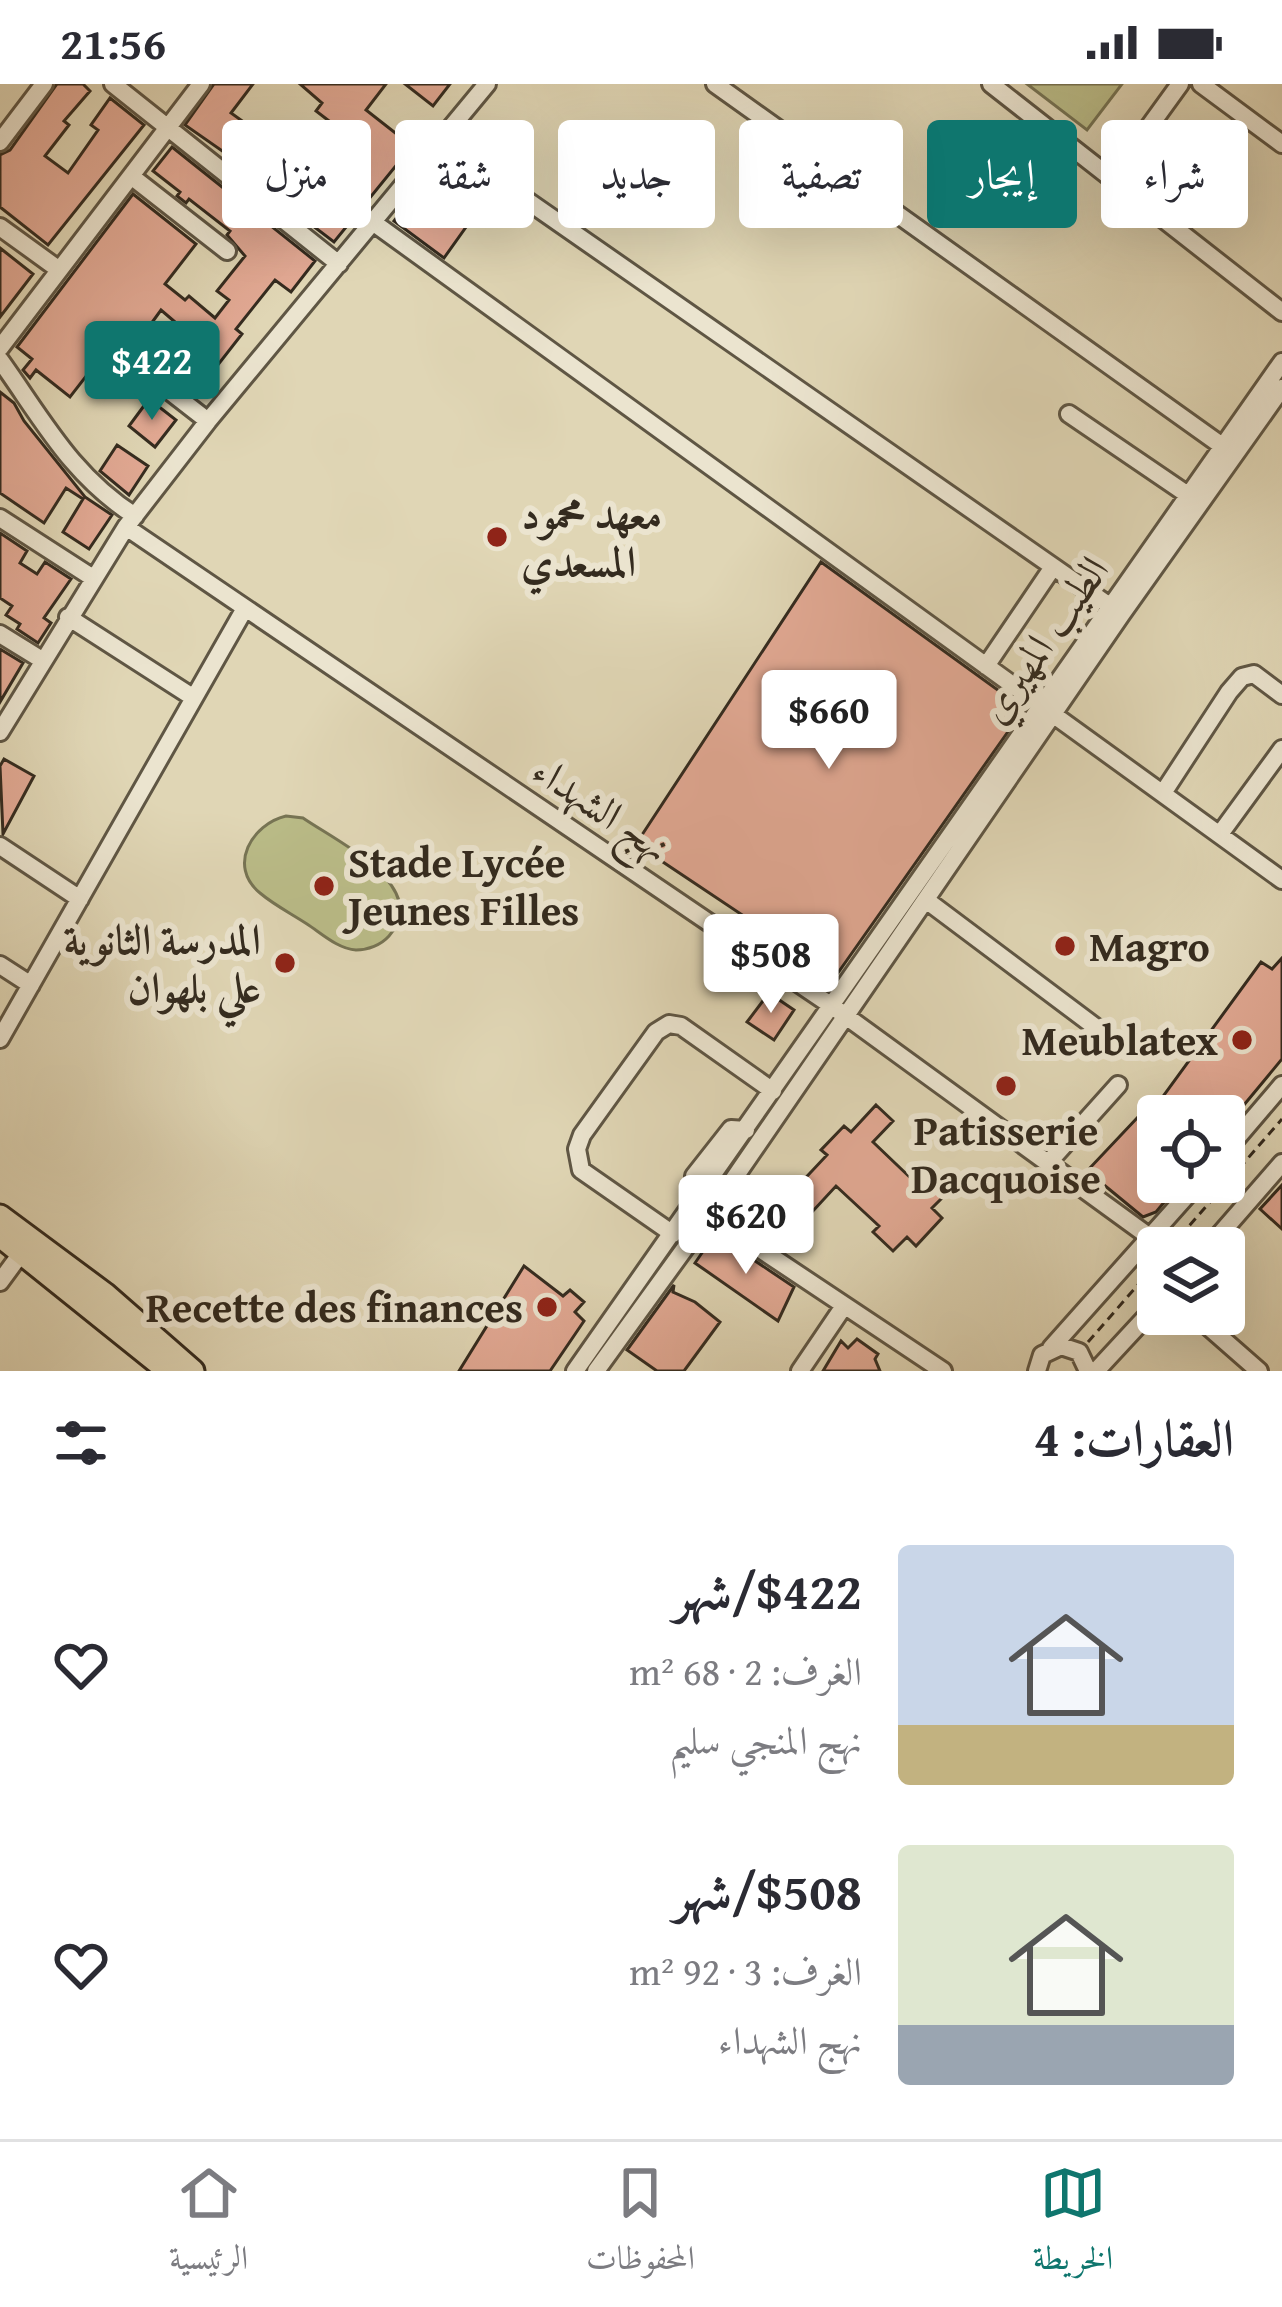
<!DOCTYPE html>
<html lang="ar">
<meta charset="utf-8">
<style>
:root{--surface:#fff;--page:#f2f2f3;--text:#2b2b33;--muted:#7c7c81;--line:#e1e1e2;--accent:#0f766e}
body{margin:0;font-family:"Gentium Book Plus",Amiri,serif;background:var(--page);color:var(--text);direction:rtl;height:100vh;display:flex;flex-direction:column;font-size:45px;white-space:nowrap}
*{box-sizing:border-box;margin:0}
p{font-size:39px;color:var(--muted)}
.icon{flex:none;width:66px;height:66px;fill:none;stroke:currentColor;stroke-width:2;stroke-linecap:round;stroke-linejoin:round}
.map{position:relative;height:1287px;overflow:hidden;direction:ltr}
.details{display:flex;flex-direction:column;background:var(--surface);flex:1}
.details>*{flex:none}
.banner{position:absolute;left:36px;top:36px;width:1212px;height:108px;direction:rtl;display:flex;gap:24px}
.controls{position:absolute;left:1137px;top:1011px;display:grid;gap:24px}
.controls a{display:grid;place-items:center;width:108px;height:108px;border-radius:12px;background:var(--surface);box-shadow:0 12px 48px #0002;font-size:60px}
.price{position:absolute;translate:-50% -102px;padding:0 27px;border-radius:12px;background:#fff;color:#222;font-size:39px;line-height:78px;filter:drop-shadow(0 3px 6px #0008)}
.price::after{content:'';position:absolute;left:50%;top:72px;width:36px;height:27px;margin-left:-18px;background:inherit;clip-path:polygon(0 0,100% 0,50% 100%)}
.price.on{background:var(--accent);color:#fff}
ul{padding:0;list-style:none}
li{display:flex;align-items:center;gap:36px;height:300px;padding:0 48px}
li span{display:grid;place-items:center;flex:none;width:336px;height:240px;border-radius:12px;color:#555}
li>.icon{margin-inline-start:auto}
span .icon{width:144px;height:144px;fill:#fffc;stroke-width:1}
li b{font-size:51px}
h2{display:flex;justify-content:space-between;align-items:center;height:144px;padding:0 48px;font-size:51px}
.tag{padding:0 42px;border-radius:12px;background:var(--surface);box-shadow:0 12px 48px #0002;font-size:42px;line-height:108px}
.tag.on{background:var(--accent);color:#fff}
.status{display:flex;justify-content:space-between;align-items:center;height:84px;padding:0 60px;background:var(--surface);direction:ltr}
.status svg{height:33px;fill:currentColor}
.menu{display:flex;justify-content:space-around;align-items:center;height:168px;border-top:3px solid var(--line);background:var(--surface);font-size:33px;color:var(--muted)}
.menu a{display:grid;justify-items:center;gap:6px}
.menu .on{color:var(--accent)}
.map>svg:first-child{display:block}
</style>
<div class="status"><b>21:56</b><svg viewBox="0 0 49 12"><path d="M0 12V9h3v3zM5 12V6h3v6zM10 12V3h3v9zM15 12V0h3v12zM26 1h20v11H26zM47 4h2v5h-2z"/></svg></div>
<div class="map">
<svg width="1282" height="1287" viewBox="0 0 1282 1287">
<rect width="100%" height="100%" fill="#e0d6b5"/>
<filter id="stains"><feTurbulence type="fractalNoise" baseFrequency=".00167" numOctaves="4"/><feColorMatrix values="0 0 0 0 .2 0 0 0 0 .09 0 0 0 0 .02 0 0 0 .5 -.17"/></filter>
<radialGradient id="worn" r=".72"><stop offset=".6" stop-color="#630" stop-opacity="0"/><stop offset="1" stop-color="#630" stop-opacity=".3"/></radialGradient>
<path fill="#babc88" stroke="#777454" stroke-width="3" d="M1027 0H1122L1087 46Z
M286 732 303 734C336 757 433 803 389 852 381 861 368 866 356 866 338 865 321 849 307 840 292 830 274 821 260 809 227 782 252 740 286 732Z"/>
<path fill="#e2a994" stroke="#342b1f" stroke-width="3" d="M57 0H83L90 7 64 37 69 41 45 72 68 89 98 46 91 41 110 14 144 41 48 161 0 123V71L10 66Z
M214 0H253L231 29 259 49 238 78 185 41Z
M300 0H386L366 26 412 62 334 158 271 110 333 40 316 27 322 19Z
M405 0H450L433 22Z
M172 63 315 177 291 208 275 196 236 245 242 250 196 309 176 294 202 261 161 226 148 244 143 240 121 268 111 260 70 313 36 286 30 294 23 286 32 275 17 263 133 110 196 160 165 200 185 216 189 212 215 234 229 216 217 207 245 172 227 151 230 147 189 115 186 119 177 112 180 108 153 87Z
M446 78 491 108 444 174 394 137 438 79Z
M0 164 33 190 0 233Z
M0 308 14 319 24 337 85 413 112 431 89 465 63 448 83 415 66 404 44 439 0 409Z
M149 315 176 336 155 363 129 342Z
M117 361 148 382 129 411 100 387Z
M0 449 27 467 20 479 37 490 45 478 71 495 44 534 51 539 38 559 17 545 20 540 6 531 12 522 0 514Z
M821 478 1024 625 835 893 636 760Z
M0 565 23 579 0 618Z
M4 675 34 692 3 750 0 682Z
M1282 874V975L1224 1045V1032H1158V1098H1181L1156 1128 1143 1133 1087 1087 1155 1015 1159 1018 1261 878 1272 885Z
M769 909 794 926 774 956 747 938Z
M876 1021 893 1037 873 1058 919 1102 927 1094 945 1111 932 1124 942 1134 916 1162 907 1153 893 1167 873 1148 879 1142 836 1102 788 1154 767 1135 827 1071 821 1066 844 1042 851 1048Z
M1282 1101V1145L1260 1125Z
M715 1150 794 1203 778 1237 695 1179Z
M524 1182 563 1212 570 1206 584 1218 575 1228 584 1237 550 1287H459Z
M674 1201 673 1208 695 1218 720 1238 684 1287H657L627 1266Z
M857 1255 878 1270 875 1275 880 1287H823L841 1257 848 1264Z"/>
<g fill="none" stroke-linecap="round" stroke-linejoin="round">
<g stroke="#5f5644" stroke-width="22">
<path id="minor" d="M113 0 339 180
M715 0 1232 369
M991 0 1282 228
M1201 0 1282 60
M440 56 1114 525
M0 58 44 0
M131 92 227 167
M1112 94 1180 0
M374 139 1282 796
M0 143 58 185
M0 264 201 0
M163 264 144 284 145 288 208 337
M0 276C43 336 71 391 135 432
M1069 330 1188 411
M0 434 93 494
M126 443 832 922 1151 1154
M68 533 194 614
M0 550 42 576
M986 582 1053 483
M0 648 126 443 208 337 487 0
M1163 709 1229 608 1242 593 1254 590 1282 611
M1220 750 1282 665
M0 762 80 815
M926 816 1118 960
M0 881 31 901
M0 955 244 526
M1224 1069 1282 1001
M1048 1079 1118 1001
M700 1111 694 1092 731 1045 746 1046
M709 1131 943 1287
M673 1150 581 1086 577 1065 582 1051 656 948 669 940 681 942 773 1007
M1208 1164 1282 1079
M0 1198 22 1168
M1194 1230 1259 1287
M1051 1264 1199 1098
M575 1287 1282 278
M596 1287 709 1131 1121 531 1282 304
M800 1287 844 1222
M1037 1287 1042 1271 1061 1262 1079 1268 1088 1287
M1096 1287 1158 1220"/>
</g>
<g stroke="#342b1f" stroke-width="27">
<path id="major" d="M0 1132 105 1210 193 1287
M0 1152 168 1287"/>
</g>
<path stroke="#342b1f" stroke-width="3" stroke-dasharray="9 6" stroke-linecap="butt" d="M1170 1164 1282 1035
M1088 1258 1158 1178"/>
<use href="#minor" stroke="#ebe4cf" stroke-width="16"/>
<use href="#major" stroke="#e0d6b5" stroke-width="21"/>
</g>
<g fill="#8f2418" stroke="#ebe4cf" stroke-width="4.5">
<circle cx="497" cy="453" r="12"/>
<circle cx="324" cy="802" r="12"/>
<circle cx="1065" cy="862" r="12"/>
<circle cx="285" cy="879" r="12"/>
<circle cx="1242" cy="956" r="12"/>
<circle cx="1006" cy="1002" r="12"/>
<circle cx="547" cy="1223" r="12"/>
</g>
<g text-anchor="middle" stroke-width="12" stroke-linejoin="round" paint-order="stroke">
<g font-size="42" font-weight="bold" fill="#342b1f" stroke="#ebe4cf" text-anchor="start">
<text x="521" y="444">معهد محمود<tspan x="521" dy="48">المسعدي</tspan></text>
<text x="348" y="793">Stade Lycée<tspan x="348" dy="48">Jeunes Filles</tspan></text>
<text x="261" y="870" text-anchor="end">المدرسة الثانوية<tspan x="261" dy="48">علي بلهوان</tspan></text>
<text x="1089" y="877">Magro</text>
<text x="1218" y="971" text-anchor="end">Meublatex</text>
<text x="1006" y="1061" text-anchor="middle">Patisserie<tspan x="1006" dy="48">Dacquoise</tspan></text>
<text x="523" y="1238" text-anchor="end">Recette des finances</text>
</g>
<g font-size="42" fill="#342b1f" stroke="#ebe4cf">
<text transform="translate(1043 555) rotate(-55)" y="15">الطيب المهيري</text>
<text transform="translate(602 724) rotate(34)" y="15">نهج الشهداء</text>
</g>
</g>
<rect width="100%" height="100%" filter="url(#stains)"/>
<rect width="100%" height="100%" fill="url(#worn)"/>
</svg>
<div class="controls">
<a><svg class="icon" aria-label="locate" viewBox="0 0 24 24"><circle cx="12" cy="12" r="6"/><path d="M12 2v4M12 18v4M2 12h4M18 12h4"/></svg></a>
<a><svg class="icon" aria-label="layers" viewBox="0 0 24 24"><path d="M12 4l9 5-9 5-9-5zM3 14l9 5 9-5"/></svg></a>
</div>
<b class="price on" style="left:152px;top:339px">$422</b>
<b class="price" style="left:829px;top:688px">$660</b>
<b class="price" style="left:771px;top:932px">$508</b>
<b class="price" style="left:746px;top:1193px">$620</b>
<div class="banner">
<a class="tag">شراء</a>
<a class="tag on">إيجار</a>
<a class="tag">تصفية</a>
<a class="tag">جديد</a>
<a class="tag">شقة</a>
<a class="tag">منزل</a>
</div>
</div>
<section class="details">
<h2>العقارات: 4<svg class="icon" aria-label="filters" viewBox="0 0 24 24"><path d="M4 7h16M4 17h16"/><circle cx="9" cy="7" r="2"/><circle cx="15" cy="17" r="2"/></svg></h2>
<ul>
<li><span style="background:linear-gradient(#c9d6e8 75%,#c2b280 0)"><svg class="icon" aria-label="home" viewBox="0 0 24 24"><path d="M3 11l9-7 9 7M6 9v11h12V9"/></svg></span><div><b>$422/شهر</b><p>الغرف: 2 · 68 m²</p><p>نهج المنجي سليم</p></div><svg class="icon" aria-label="heart" viewBox="0 0 24 24"><path d="M12 20l-8-8c-3-5 5-10 8-4 3-6 11-1 8 4z"/></svg></li>
<li><span style="background:linear-gradient(#dfe7d0 75%,#9aa5b1 0)"><svg class="icon" aria-label="home" viewBox="0 0 24 24"><path d="M3 11l9-7 9 7M6 9v11h12V9"/></svg></span><div><b>$508/شهر</b><p>الغرف: 3 · 92 m²</p><p>نهج الشهداء</p></div><svg class="icon" aria-label="heart" viewBox="0 0 24 24"><path d="M12 20l-8-8c-3-5 5-10 8-4 3-6 11-1 8 4z"/></svg></li>
</ul>
</section>
<nav class="menu">
<a class="on"><svg class="icon" aria-label="map" viewBox="0 0 24 24"><path d="M3 6l6-2 6 2 6-2v14l-6 2-6-2-6 2zM9 4v14M15 6v14"/></svg>الخريطة</a>
<a><svg class="icon" aria-label="saved" viewBox="0 0 24 24"><path d="M7 4h10v16l-5-4-5 4z"/></svg>المحفوظات</a>
<a><svg class="icon" aria-label="home" viewBox="0 0 24 24"><path d="M3 11l9-7 9 7M6 9v11h12V9"/></svg>الرئيسية</a>
</nav>
